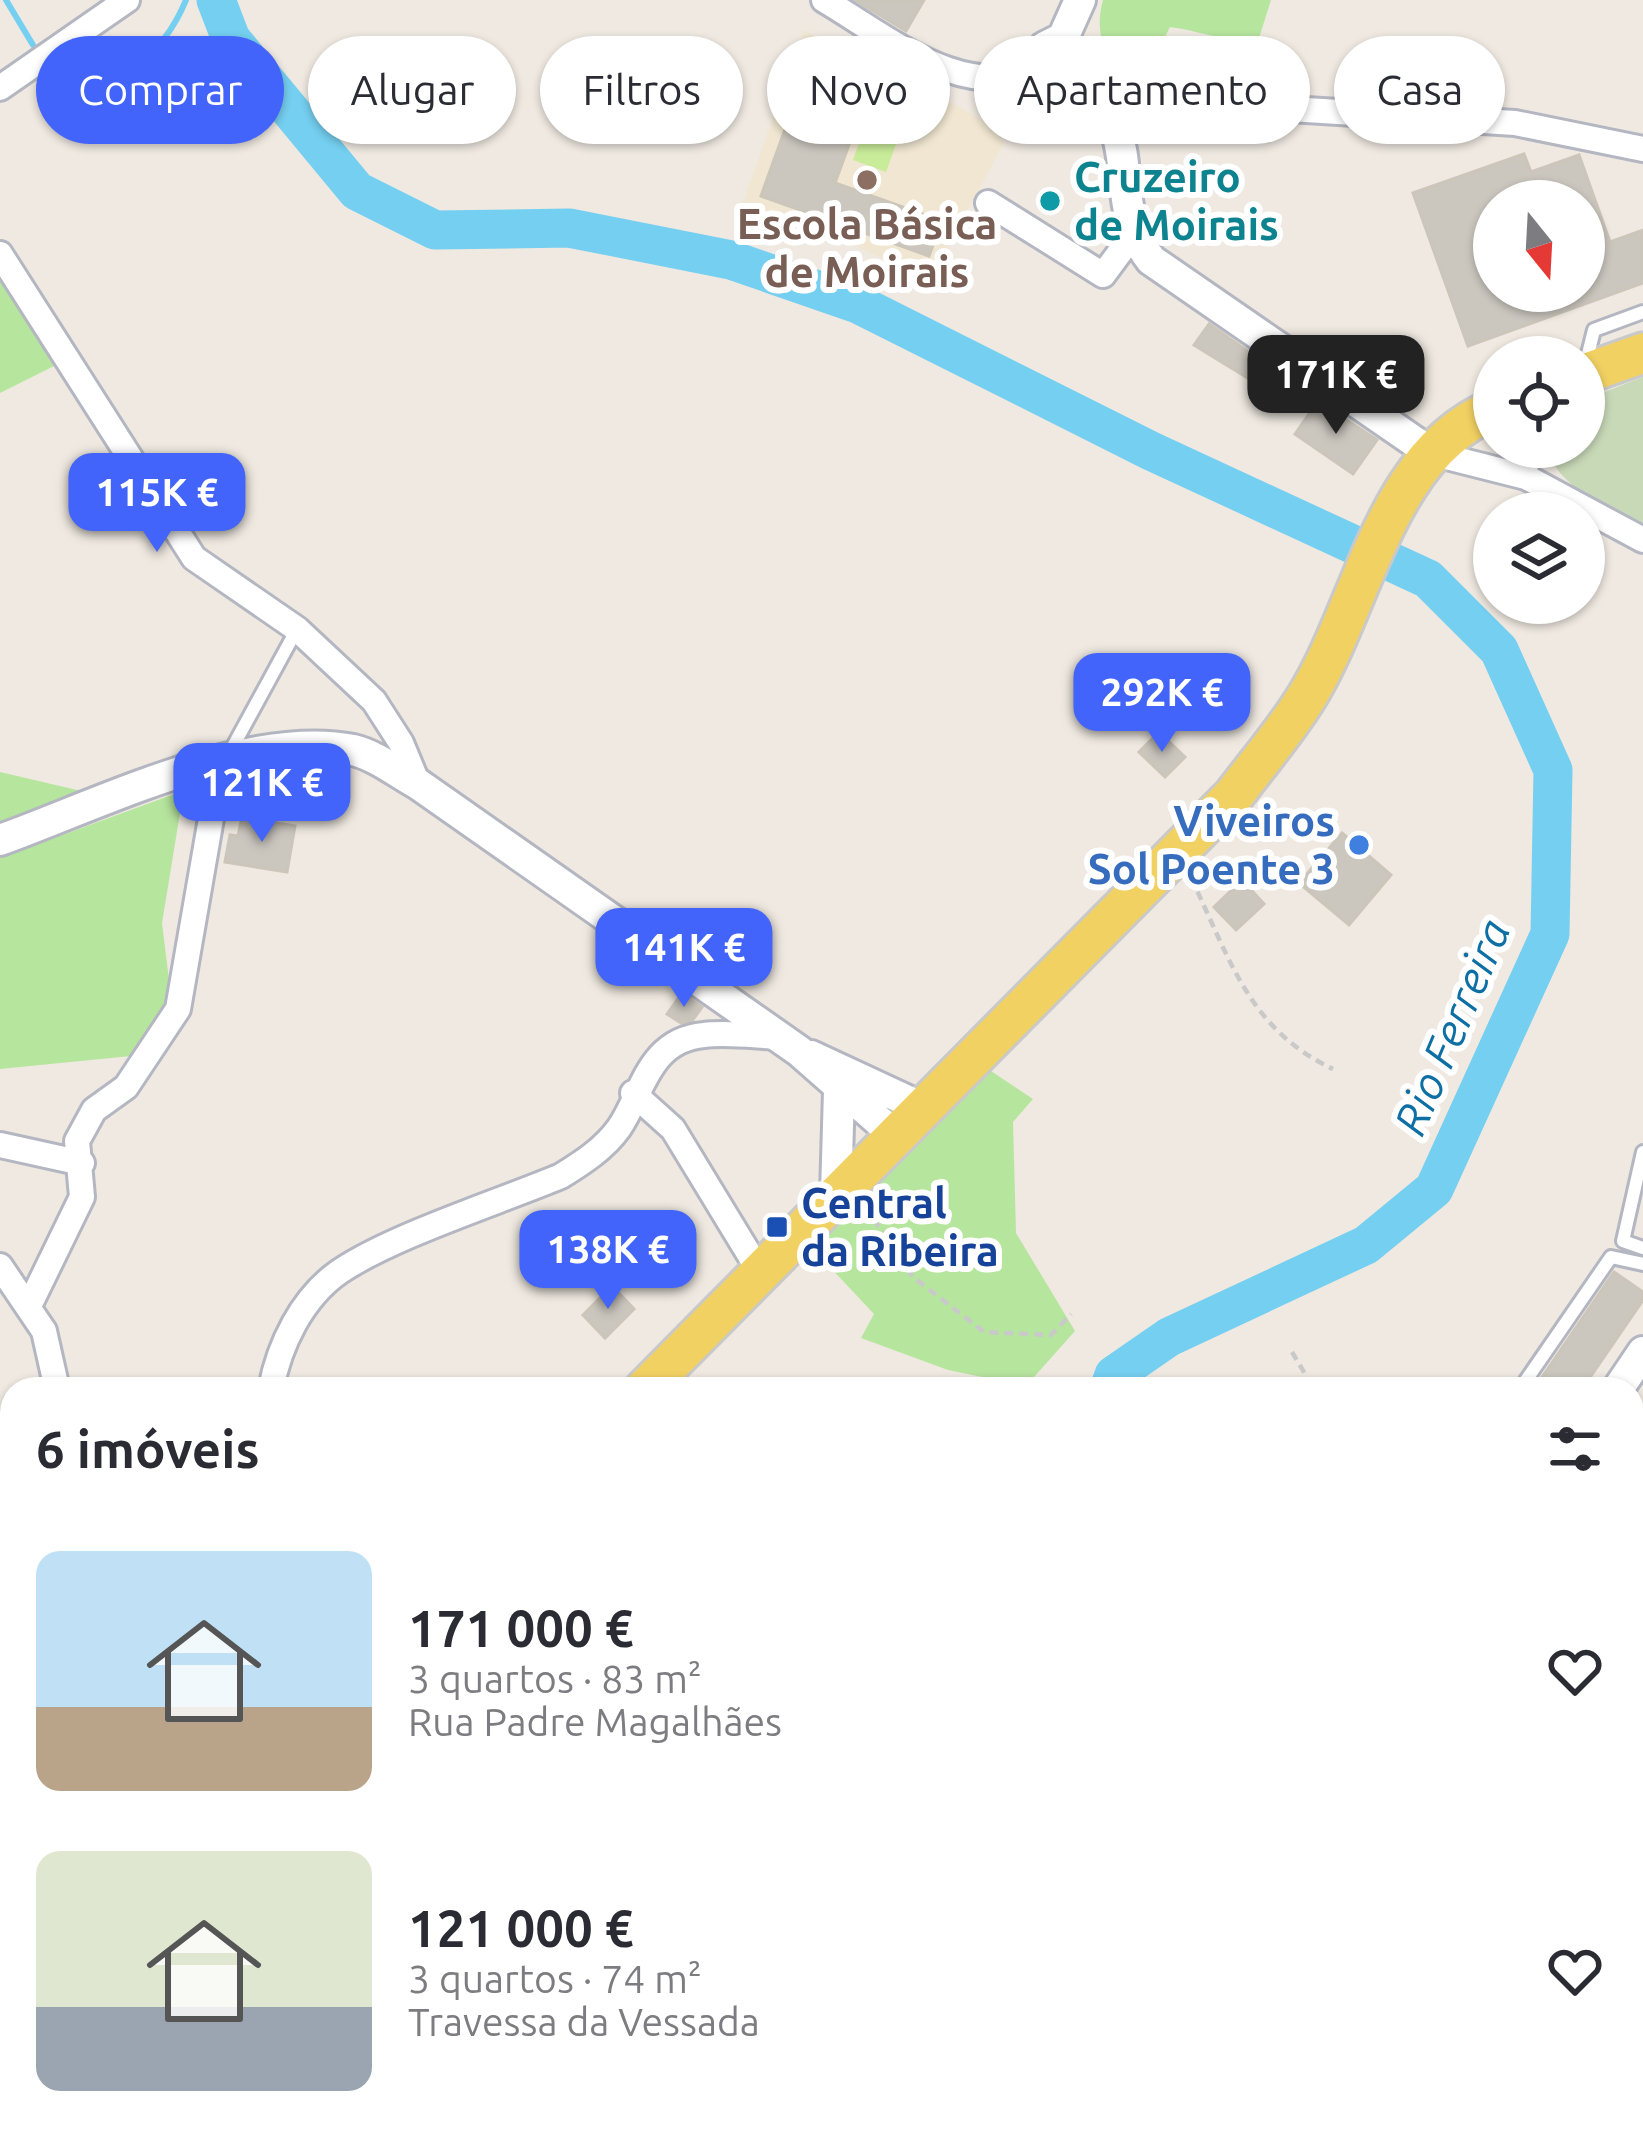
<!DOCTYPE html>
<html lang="pt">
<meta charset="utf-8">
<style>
:root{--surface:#fff;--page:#f7f7f7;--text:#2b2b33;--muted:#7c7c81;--accent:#4264fb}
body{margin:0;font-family:Ubuntu,sans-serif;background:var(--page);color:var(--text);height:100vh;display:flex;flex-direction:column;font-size:45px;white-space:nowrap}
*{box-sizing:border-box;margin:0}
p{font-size:39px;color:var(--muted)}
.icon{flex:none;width:66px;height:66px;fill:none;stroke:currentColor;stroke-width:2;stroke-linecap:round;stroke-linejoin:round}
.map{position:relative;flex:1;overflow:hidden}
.panel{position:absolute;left:0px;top:1377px;width:1644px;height:768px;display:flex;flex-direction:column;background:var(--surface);border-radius:36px 36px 0 0;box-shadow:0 3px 9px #0004}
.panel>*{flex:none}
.guide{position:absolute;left:36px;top:36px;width:1572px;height:108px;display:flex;gap:24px}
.needle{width:78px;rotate:162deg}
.controls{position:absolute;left:1473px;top:180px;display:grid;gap:24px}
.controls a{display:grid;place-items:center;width:132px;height:132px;border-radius:50%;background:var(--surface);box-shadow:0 3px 9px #0004;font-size:60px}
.price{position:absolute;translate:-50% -102px;padding:0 27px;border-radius:24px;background:var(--accent);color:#fff;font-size:39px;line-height:78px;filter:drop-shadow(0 3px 6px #0008)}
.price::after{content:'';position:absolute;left:50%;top:72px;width:36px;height:27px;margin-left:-18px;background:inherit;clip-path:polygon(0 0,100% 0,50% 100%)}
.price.selected{background:#222;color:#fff}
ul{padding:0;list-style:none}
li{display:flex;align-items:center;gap:36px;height:300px;padding:0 36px}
li span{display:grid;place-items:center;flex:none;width:336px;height:240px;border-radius:24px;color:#555}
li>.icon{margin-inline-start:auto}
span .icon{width:144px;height:144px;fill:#fffc;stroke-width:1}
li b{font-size:51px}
h2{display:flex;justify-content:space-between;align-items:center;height:144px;padding:0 36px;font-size:51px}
.chip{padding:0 42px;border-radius:54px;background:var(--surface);box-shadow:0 3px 9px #0004;font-size:42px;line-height:108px}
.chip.selected{background:var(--accent);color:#fff}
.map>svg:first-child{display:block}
</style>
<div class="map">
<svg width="1643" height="2145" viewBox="0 0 1643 2145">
<rect width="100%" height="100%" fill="#efe9e1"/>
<path fill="#f0e6d1" d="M804 30 885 78 902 73 985 122 1004 143 930 279 822 231 738 217Z"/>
<path fill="#b6e59e" d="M1103 0H1271L1259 38C1227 44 1202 31 1170 27L1138 90C1110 63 1092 41 1103 0Z
M0 274 60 363 0 393Z
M0 772 94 794 0 827Z
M207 782 180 813 162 923 171 996 141 1055 0 1069V858Z
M985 1067 1033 1099 1013 1122 1016 1233 1075 1331 1026 1386 948 1370 861 1338 874 1314 813 1249Z
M354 2133H523L535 2145H345Z
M647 2133H1022V2145H638Z"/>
<path fill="#c8d9b8" d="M1643 377V527C1608 506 1558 489 1546 447H1584V400Z"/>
<path fill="#c9ec9a" d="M881 83 914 94 886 172 853 160Z"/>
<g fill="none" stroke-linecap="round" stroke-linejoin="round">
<path stroke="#75cff0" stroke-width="6" d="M6 0 33 45
M70 61C128 85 164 52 186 0"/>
<path stroke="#75cff0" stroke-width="39" d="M216 0 231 39 357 191 435 230 569 228 731 260 858 304 1151 451 1428 579 1499 650 1553 770 1550 934 1434 1189 1366 1245 1169 1337 1114 1375 1109 1389
M296 2145 305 2133"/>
</g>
<path fill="#cbc7bf" stroke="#cbc5ba" stroke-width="3" fill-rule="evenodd" d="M855 0H924L906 31Z
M810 60 872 82 835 183 942 221 929 256 761 196Z
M1174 70 1201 71 1200 98 1172 97Z
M1524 154 1531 172 1579 155 1610 242 1643 230V283L1468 346 1413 193ZM1494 201H1584V291H1494Z
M1209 324 1276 371 1264 388 1194 345Z
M1318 401 1377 440 1353 474 1295 434Z
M1159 732 1185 757 1165 777 1139 752Z
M242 817 295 826 287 872 225 862 230 835 238 836Z
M1342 833 1391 875 1349 925 1299 883Z
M1242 880 1264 904 1236 930 1214 907Z
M682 993 702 1007 692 1021 681 1023 667 1014Z
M1614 1272 1643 1292V1300L1582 1389H1534Z
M612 1286 634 1309 605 1338 583 1315Z"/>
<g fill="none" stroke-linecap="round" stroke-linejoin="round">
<g stroke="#b4b7c1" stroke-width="18">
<path id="service" d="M1585 366 1594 330 1643 312
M230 752 297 629
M1643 1152 1623 1241 1643 1248
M1520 1389 1611 1257 1643 1264"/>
</g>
<g stroke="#b4b7c1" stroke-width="30">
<path id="minor" d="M824 0C890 39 966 105 1043 66
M0 88 127 0
M1117 123 1274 108 1515 123 1643 149
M988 203 1103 275 1132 236
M0 254 194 558 297 629 374 701 401 743 418 784
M1524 447 1526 477
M1431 453 1526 477 1643 540
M633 1093 673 1129 760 1272
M0 1145 82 1163
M0 1266 44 1331 57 1389
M29 1306 82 1197 77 1141 94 1110 126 1087 178 1009 217 784 227 759
M271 1389C279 1345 302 1298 339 1272 392 1236 499 1202 561 1176 582 1163 604 1149 619 1128 643 1093 648 1040 704 1035 728 1032 755 1036 779 1037
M0 1590 12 1603
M1632 1681 1643 1673
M0 1746 12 1741
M0 1935 12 1962
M1632 1946 1643 1945
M145 2133V2145"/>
</g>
<g stroke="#b4b7c1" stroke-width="36">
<path id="tertiary" d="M1063 38 1045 47 1043 66 1063 78 1078 70
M1063 38 1080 0
M1078 70C1150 141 1103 197 1151 260L1431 453
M0 840C100 804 249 729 353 750 375 755 398 773 418 784L799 1051 897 1137
M811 1056 925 1109
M836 1194 839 1091
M1618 1389 1643 1352
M1044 2133 1045 2145"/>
</g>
<g stroke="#c9c9c9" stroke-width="45">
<path id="primary" d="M1584 374 1643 353
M645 1389 1234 795C1258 763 1285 732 1306 698 1364 605 1384 454 1494 409
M0 1898 12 1893"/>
</g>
<g stroke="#c9c9c9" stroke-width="51">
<path id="motorway" d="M1640 2145H1643"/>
</g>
<path stroke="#c9c9c9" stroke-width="4.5" stroke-dasharray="9 6" stroke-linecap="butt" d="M1191 878C1230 958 1248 1029 1333 1069
M865 1207 913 1277 984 1332 1051 1335 1071 1314
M1292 1352 1314 1389
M739 2133 740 2145
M395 2145 401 2133
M866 2145V2133
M923 2145 933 2133"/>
<use href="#service" stroke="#fff" stroke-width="12"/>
<use href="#minor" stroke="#fff" stroke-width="24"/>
<use href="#tertiary" stroke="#fff" stroke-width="30"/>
<use href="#primary" stroke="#f2d163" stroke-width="39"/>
<use href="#motorway" stroke="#ffa35c" stroke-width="45"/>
</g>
<circle fill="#8d6e63" stroke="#fff" stroke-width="4.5" cx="867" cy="180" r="12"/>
<circle fill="#0f9aa8" stroke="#fff" stroke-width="4.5" cx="1050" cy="201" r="12"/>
<circle fill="#3f7fe0" stroke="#fff" stroke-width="4.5" cx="1359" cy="845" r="12"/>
<rect fill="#1a4fb4" stroke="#fff" stroke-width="4.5" x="765" y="1215" width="24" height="24" rx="6"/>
<g text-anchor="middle" stroke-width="12" stroke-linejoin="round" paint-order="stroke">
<g font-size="42" font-weight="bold" fill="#0d838f" stroke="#fff" text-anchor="start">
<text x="1074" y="192">Cruzeiro<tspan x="1074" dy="48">de Moirais</tspan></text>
</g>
<g font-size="42" font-weight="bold" fill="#785e54" stroke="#fff">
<text x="867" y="239">Escola Básica<tspan x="867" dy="48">de Moirais</tspan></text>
</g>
<g font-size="42" font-weight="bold" fill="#366cbe" stroke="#fff" text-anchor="end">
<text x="1335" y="836">Viveiros<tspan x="1335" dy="48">Sol Poente 3</tspan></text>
</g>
<g font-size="42" font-weight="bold" fill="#164399" stroke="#fff" text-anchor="start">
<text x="801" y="1218">Central<tspan x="801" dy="48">da Ribeira</tspan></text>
</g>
<g font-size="45" font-style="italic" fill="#0d6fa3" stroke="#fff">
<text transform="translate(1452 1027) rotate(-67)" y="16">Rio Ferreira</text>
</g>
</g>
</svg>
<div class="controls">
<a><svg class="needle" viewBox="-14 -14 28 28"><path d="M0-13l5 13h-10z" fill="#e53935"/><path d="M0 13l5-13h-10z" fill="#7c7c81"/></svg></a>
<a><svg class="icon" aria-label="locate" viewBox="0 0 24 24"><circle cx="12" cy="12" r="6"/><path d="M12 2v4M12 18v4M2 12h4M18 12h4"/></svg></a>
<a><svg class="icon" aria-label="layers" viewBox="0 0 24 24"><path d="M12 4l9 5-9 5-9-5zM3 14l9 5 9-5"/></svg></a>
</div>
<b class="price selected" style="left:1336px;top:437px">171K €</b>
<b class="price" style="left:157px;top:555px">115K €</b>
<b class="price" style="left:1162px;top:755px">292K €</b>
<b class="price" style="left:262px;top:845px">121K €</b>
<b class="price" style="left:684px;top:1010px">141K €</b>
<b class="price" style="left:608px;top:1312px">138K €</b>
<div class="guide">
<a class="chip selected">Comprar</a>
<a class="chip">Alugar</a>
<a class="chip">Filtros</a>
<a class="chip">Novo</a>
<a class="chip">Apartamento</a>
<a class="chip">Casa</a>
</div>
<section class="panel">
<h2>6 imóveis<svg class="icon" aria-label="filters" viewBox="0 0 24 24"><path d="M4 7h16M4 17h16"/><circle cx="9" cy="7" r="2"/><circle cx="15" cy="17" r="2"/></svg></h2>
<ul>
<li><span style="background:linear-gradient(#bfe0f5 65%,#b9a48a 0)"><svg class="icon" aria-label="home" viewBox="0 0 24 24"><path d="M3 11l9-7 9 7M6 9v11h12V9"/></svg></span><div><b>171 000 €</b><p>3 quartos · 83 m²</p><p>Rua Padre Magalhães</p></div><svg class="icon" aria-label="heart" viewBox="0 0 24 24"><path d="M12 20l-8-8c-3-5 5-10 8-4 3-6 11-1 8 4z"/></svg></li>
<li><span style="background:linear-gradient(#dfe7d0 65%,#9aa5b1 0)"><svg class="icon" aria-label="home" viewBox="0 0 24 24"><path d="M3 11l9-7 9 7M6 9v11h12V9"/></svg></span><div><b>121 000 €</b><p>3 quartos · 74 m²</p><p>Travessa da Vessada</p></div><svg class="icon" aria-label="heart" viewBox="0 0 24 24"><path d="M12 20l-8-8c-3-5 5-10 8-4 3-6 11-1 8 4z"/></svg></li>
</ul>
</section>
</div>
